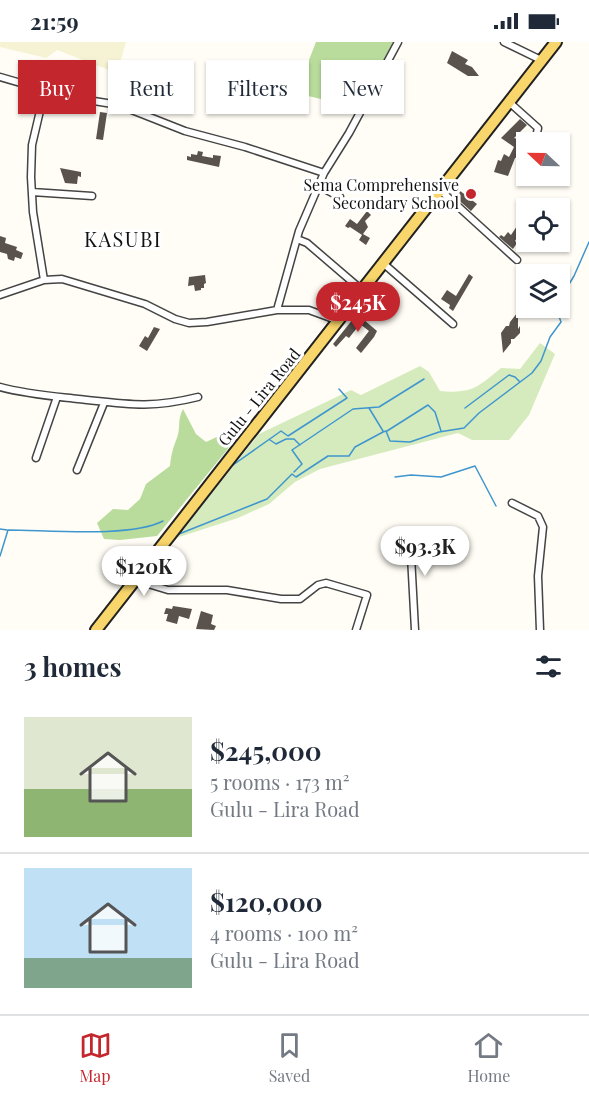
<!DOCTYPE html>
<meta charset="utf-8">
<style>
:root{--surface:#fff;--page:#f2f2f3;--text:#1f2937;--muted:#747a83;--line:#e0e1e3;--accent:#c4262e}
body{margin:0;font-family:"Playfair Display",serif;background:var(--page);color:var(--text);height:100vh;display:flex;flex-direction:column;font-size:22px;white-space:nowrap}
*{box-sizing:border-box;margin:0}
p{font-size:20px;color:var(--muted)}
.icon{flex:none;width:33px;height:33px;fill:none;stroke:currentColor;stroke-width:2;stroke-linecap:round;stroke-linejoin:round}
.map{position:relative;height:588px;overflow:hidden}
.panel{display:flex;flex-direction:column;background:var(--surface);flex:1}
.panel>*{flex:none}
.top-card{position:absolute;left:18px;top:18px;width:554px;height:54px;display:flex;gap:12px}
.needle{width:39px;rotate:292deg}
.buttons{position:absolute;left:516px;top:90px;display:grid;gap:12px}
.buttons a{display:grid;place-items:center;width:54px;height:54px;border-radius:0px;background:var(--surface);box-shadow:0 2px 4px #0004;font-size:30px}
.price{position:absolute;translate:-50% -51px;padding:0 14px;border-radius:21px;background:#fff;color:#222;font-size:20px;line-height:39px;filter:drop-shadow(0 2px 3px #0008)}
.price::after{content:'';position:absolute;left:50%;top:36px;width:18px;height:14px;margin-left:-9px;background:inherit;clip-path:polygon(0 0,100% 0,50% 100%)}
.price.current{background:var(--accent);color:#fff}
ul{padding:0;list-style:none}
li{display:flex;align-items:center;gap:18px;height:150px;padding:0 24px}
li+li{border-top:2px solid var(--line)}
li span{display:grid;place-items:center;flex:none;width:168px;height:120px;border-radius:0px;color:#555}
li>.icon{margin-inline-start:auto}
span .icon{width:72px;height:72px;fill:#fffc;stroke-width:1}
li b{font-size:26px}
h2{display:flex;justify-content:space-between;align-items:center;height:72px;padding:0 24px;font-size:26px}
.chip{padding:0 21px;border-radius:0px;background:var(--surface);box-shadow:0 2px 4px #0004;font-size:21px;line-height:54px}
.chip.current{background:var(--accent);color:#fff}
.status{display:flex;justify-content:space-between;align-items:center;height:42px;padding:0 30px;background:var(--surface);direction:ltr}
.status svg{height:16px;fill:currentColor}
.tabs{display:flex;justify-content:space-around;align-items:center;height:84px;border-top:2px solid var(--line);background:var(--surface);font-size:16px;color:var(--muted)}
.tabs a{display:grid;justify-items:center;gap:3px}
.tabs .current{color:var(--accent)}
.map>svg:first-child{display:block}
</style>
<div class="status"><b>21:59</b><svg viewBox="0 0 49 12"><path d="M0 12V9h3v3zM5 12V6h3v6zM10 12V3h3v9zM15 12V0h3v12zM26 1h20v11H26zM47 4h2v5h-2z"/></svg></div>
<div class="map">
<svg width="589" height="588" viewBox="0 0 589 588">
<rect width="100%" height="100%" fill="#fffdf5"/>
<path fill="#f6f3d4" d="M0 0H126L117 31 57 8 46 16 0 5Z"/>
<path fill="#d5ebbd" d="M540 301 555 312 529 373 509 398H472L458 391 320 427 295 440 269 462 238 476 176 496 259 392 351 348 361 353 420 324 429 330 440 349C472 352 478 345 501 326L520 327Z"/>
<path fill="#b9dc9c" d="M316 0H393L358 66 296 51Z
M183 367 196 392 206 400 221 393 230 394 231 403 157 494 120 498 104 497 97 481 113 467 128 468 140 457 146 442 170 424C171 413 173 406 177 396 181 385 177 378 183 367Z"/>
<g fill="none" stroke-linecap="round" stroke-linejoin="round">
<path stroke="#3f96cf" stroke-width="1.5" d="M560 257 574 234 589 200
M369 366 383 389
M465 366 509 333 515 335 520 340
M387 389 428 363 435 370 441 389
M270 398 276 402 286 397H294L300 403
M233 423 281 389 288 394 347 356 339 347
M294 430 302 422 292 408 353 367 379 365 424 337
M395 435 411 433 441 435 475 424 496 464
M0 487 7 488
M179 492 267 457 292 432 296 435 328 414H349L355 405 383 390 386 389 390 399 410 400 439 390 464 386 479 371 532 331 541 319 550 295 561 280 556 266
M0 514 8 488C47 488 130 496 163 479"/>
</g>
<path fill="#5a524d" d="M452 9 468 18 465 22 472 25 479 34H468L447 21Z
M100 70 107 71 103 98 96 97Z
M520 77 527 83 514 96 526 100 523 106 518 115 515 116 508 134 494 130 498 118 501 119 504 112 509 115 514 105 501 96Z
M198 109 203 110 202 114 213 116V113L221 114 219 125 187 118V114L191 115V112L197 113Z
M60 126 81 130V135L78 134 77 142 65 141Z
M459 148 477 162 471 169 454 154Z
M367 169 371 173 365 179 368 185 363 192 370 196 366 203 359 198 362 193 350 185 348 186 345 184 350 177 357 182Z
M519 181 524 184 515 199 517 201 513 207 499 195 501 193 504 195 508 190 511 193Z
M0 194 6 196 5 201 17 205 16 208 23 211 21 217 15 215 14 219 8 217 7 212 0 210Z
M469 232 473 235 453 269 449 266 450 263 441 257 447 248 456 254Z
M205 233 206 241 204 242V246H201V248L195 249 194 243 188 244 189 235Z
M518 270V287L520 284V291L514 297H511V301L503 311 501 291 506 284H509L510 280Z
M357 272 377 289 374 295 361 311 356 306 369 289 360 282 349 296 346 294 336 305 333 302Z
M154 285 160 287 147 309 139 304 145 294 148 296Z
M173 564 192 567 189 577 179 574 177 582 166 579 168 572H164L166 566 172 567Z
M201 569 213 573 211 582 216 584 214 588 196 587Z"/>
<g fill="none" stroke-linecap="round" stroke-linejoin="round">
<g stroke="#444" stroke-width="9">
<path id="minor" d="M504 0 541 18
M0 35 45 48
M42 47 43 56 32 103 31 135 33 170 44 238
M43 56 50 50 75 56 119 63 185 89 245 105 324 131
M509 60 538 86 535 100
M319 144 340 155
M440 148 517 218
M32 150 92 154
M297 197 307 201 363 249
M384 222 453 282
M0 253 44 238 62 237 145 262 175 277 189 281 207 280 277 268H309L339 279
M277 268 299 189 324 131 349 91 398 0
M0 345C26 352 51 354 78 357 126 362 150 367 198 355
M36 416 57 355
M77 428 104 361
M512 461 538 474 543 485 538 534 540 588
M395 500 411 514 415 588
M135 538 168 548H227L281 557H300L318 543 326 541 367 553 356 588"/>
</g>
<g stroke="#222" stroke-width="14">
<path id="primary" d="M96 588 556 0"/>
</g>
<use href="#minor" stroke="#fff" stroke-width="6"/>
<use href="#primary" stroke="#f9d66b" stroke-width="10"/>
</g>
<circle fill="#c4262e" stroke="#fff" stroke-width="2" cx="471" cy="152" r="6"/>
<g text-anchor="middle" stroke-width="6" stroke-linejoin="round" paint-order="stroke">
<g font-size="16" fill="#111" stroke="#fff" text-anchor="end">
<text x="459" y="149">Sema Comprehensive<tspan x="459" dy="18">Secondary School</tspan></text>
</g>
<g font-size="16" fill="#111" stroke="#fff">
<text transform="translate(259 355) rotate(-51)" y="6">Gulu - Lira Road</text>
</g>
<g font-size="20" letter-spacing="1.5" fill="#111" stroke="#fff">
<text x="123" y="205">KASUBI</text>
</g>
</g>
</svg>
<div class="buttons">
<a><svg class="needle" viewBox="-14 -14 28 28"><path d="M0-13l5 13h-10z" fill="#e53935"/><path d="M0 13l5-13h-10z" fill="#747a83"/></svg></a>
<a><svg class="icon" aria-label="locate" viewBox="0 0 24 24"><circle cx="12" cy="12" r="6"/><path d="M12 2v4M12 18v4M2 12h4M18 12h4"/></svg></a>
<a><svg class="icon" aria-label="layers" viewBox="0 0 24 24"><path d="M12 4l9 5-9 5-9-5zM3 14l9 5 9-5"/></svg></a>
</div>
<b class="price current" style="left:358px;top:291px">$245K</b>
<b class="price" style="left:425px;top:535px">$93.3K</b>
<b class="price" style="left:144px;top:555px">$120K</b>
<div class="top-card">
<a class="chip current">Buy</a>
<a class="chip">Rent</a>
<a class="chip">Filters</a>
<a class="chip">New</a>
</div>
</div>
<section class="panel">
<h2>3 homes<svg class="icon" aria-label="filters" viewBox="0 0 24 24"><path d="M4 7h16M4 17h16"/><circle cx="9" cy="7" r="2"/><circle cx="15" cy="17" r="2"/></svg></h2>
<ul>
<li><span style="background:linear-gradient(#dfe7d0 60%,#8fb573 0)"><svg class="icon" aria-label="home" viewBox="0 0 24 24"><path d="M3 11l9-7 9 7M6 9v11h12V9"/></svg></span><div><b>$245,000</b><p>5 rooms · 173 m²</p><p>Gulu - Lira Road</p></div></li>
<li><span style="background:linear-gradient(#bfe0f5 75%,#7fa58c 0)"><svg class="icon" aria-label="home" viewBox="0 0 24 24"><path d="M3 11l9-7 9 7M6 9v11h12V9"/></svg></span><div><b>$120,000</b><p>4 rooms · 100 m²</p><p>Gulu - Lira Road</p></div></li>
</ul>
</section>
<nav class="tabs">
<a class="current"><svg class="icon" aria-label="map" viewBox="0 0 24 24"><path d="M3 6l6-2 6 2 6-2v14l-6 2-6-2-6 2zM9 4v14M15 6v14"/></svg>Map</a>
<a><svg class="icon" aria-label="saved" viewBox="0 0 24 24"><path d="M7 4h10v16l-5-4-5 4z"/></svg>Saved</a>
<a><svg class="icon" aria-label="home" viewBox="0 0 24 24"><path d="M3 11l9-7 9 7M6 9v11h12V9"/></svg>Home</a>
</nav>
